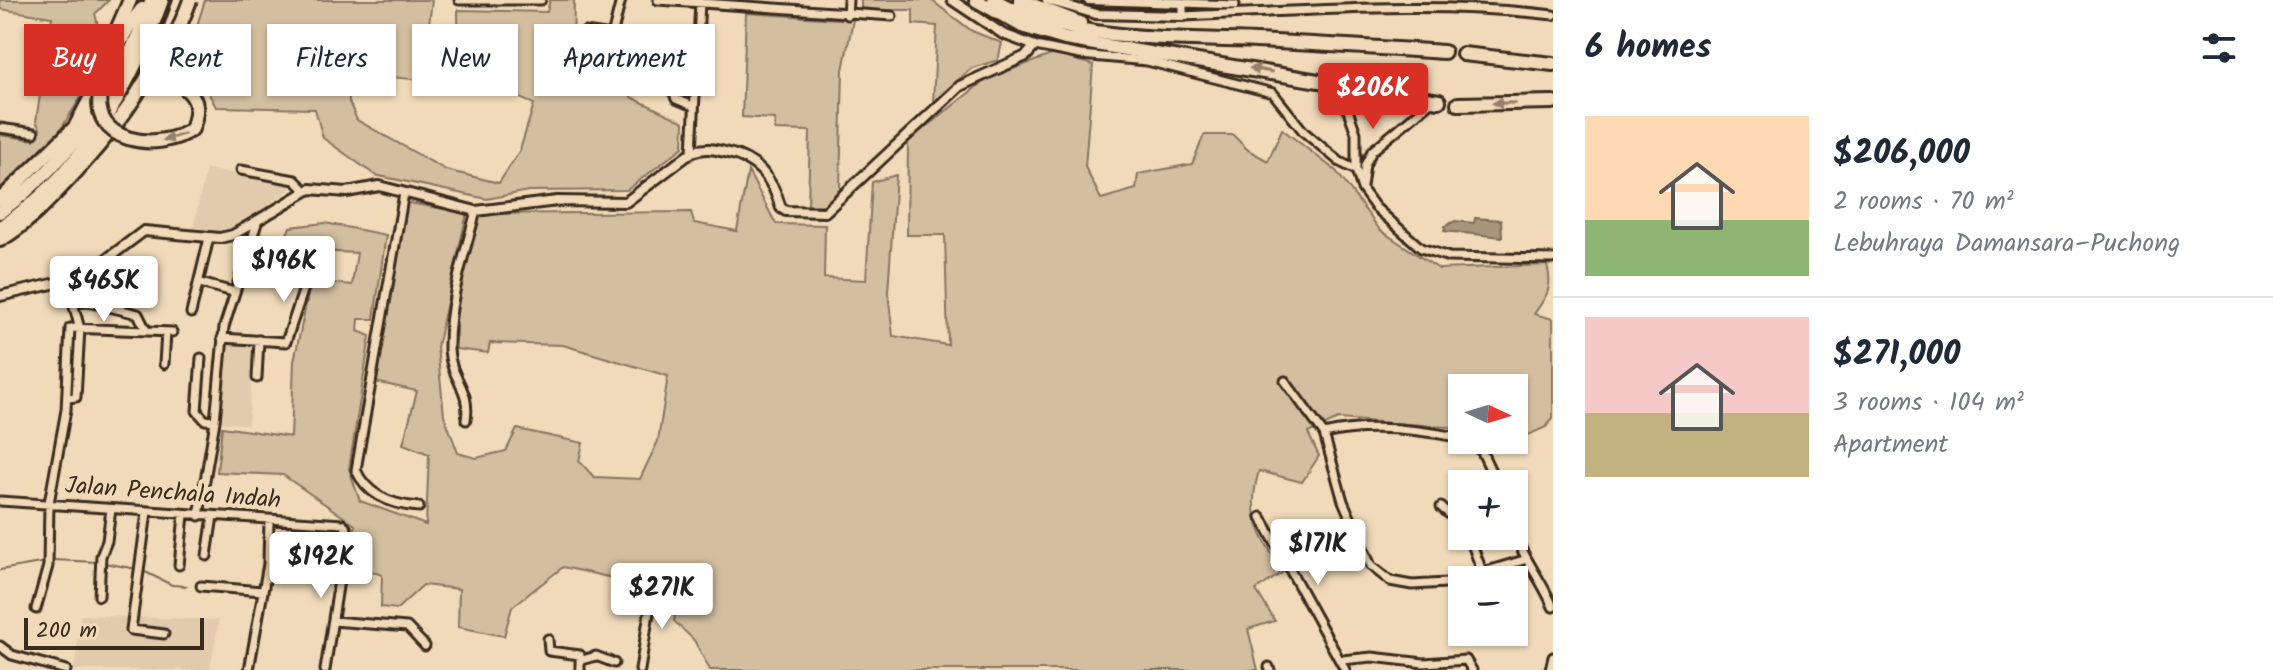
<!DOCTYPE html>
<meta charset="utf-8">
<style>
:root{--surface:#fff;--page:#f2f2f3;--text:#1f2937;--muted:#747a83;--line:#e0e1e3;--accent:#d93025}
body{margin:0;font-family:Kalam,sans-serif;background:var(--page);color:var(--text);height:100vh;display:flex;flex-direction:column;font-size:30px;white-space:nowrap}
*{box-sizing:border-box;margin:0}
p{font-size:26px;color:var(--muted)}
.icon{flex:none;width:44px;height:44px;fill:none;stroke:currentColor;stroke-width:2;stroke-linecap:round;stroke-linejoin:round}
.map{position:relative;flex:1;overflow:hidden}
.side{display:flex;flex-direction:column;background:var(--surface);width:720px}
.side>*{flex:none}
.top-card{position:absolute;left:24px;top:24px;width:760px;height:72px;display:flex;gap:16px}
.needle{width:52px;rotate:94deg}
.buttons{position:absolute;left:1448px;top:374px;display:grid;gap:16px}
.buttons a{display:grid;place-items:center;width:80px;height:80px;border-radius:0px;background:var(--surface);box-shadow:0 2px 6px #0004;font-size:40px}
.scale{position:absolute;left:24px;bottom:20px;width:180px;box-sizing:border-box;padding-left:8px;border:4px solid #3b2a1e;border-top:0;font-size:22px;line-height:28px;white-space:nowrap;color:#3b2a1e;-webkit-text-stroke:6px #f1dab9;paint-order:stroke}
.price{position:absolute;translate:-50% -68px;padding:0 18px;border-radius:8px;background:#fff;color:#222;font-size:26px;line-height:52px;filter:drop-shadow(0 2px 4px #0008)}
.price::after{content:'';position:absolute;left:50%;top:48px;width:24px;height:18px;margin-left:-12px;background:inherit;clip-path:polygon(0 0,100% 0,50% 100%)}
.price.on{background:var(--accent);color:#fff}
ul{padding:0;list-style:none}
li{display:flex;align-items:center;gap:24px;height:200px;padding:0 32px}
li+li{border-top:2px solid var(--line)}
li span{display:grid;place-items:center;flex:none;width:224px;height:160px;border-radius:0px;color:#555}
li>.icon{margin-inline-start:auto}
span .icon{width:96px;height:96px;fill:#fffc;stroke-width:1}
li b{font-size:34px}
h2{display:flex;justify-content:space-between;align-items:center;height:96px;padding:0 32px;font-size:34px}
.chip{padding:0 28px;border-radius:0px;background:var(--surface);box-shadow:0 2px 6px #0004;font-size:28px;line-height:72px}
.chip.on{background:var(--accent);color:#fff}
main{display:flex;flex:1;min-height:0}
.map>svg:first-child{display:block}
</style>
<main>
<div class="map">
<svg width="1553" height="670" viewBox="0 0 1553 670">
<rect width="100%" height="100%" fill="#f1dab9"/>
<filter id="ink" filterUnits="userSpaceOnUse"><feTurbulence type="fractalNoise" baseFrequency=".0125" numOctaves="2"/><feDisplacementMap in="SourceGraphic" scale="16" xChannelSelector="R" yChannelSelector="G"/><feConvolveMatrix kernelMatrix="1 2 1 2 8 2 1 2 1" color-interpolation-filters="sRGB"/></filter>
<g filter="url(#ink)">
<path fill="#e2cbac" d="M206 169 297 184 233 231 212 233 193 229Z
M224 341 255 344 248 425 220 422Z
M81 615 219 620 210 670H74Z"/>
<path fill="#d3bea0" stroke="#87745f" stroke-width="2" d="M0 0H109L95 14 102 41 86 89 47 151 0 194V135L34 140 40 129 36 121 52 17 0 9Z
M205 0H432L422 80 349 73V102L357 120 446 170 499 183 520 150 534 104 508 93 499 75 459 83 458 10 547 12 550 0H574L573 49 615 59 631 97 684 122 683 147 627 190 528 191 487 199 375 175 323 138 315 109 216 107 188 55Z
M861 0H931L972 31 1002 43 998 60 972 68 933 102 937 26 913 24V10H861Z
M746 13 853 20 843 70 840 189 825 205 808 206 810 131 775 130V119L742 117Z
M1054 54 1093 65 1085 167 1101 199 1136 189 1138 174 1192 164 1204 135H1233L1248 150 1268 161 1282 129 1336 171 1380 230 1439 269 1547 265C1553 287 1548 295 1534 314L1553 319V419L1546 427 1495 450 1484 440H1514V388H1462V428L1338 419 1308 433 1319 456 1302 482 1259 471C1245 517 1261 533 1282 573L1256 590 1275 621 1248 629 1258 670H710L694 640 674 621 680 591 673 573 649 575 643 608 617 579 563 567 512 607 504 636 458 627 459 589 423 585 397 609 381 607 382 575 353 565 355 525 283 475 217 472 222 427 291 437 294 361 311 281 352 285 357 253 316 251 289 257 277 280 267 282 290 227 325 223 386 235 374 319H359L358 331 370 336 349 469 360 501 426 525 429 454 403 444 417 391 375 382 403 202 467 213 437 347 444 415 458 453 476 458 506 451 517 429 583 443 579 461 594 477 640 479 658 441 668 376 563 345 490 343 488 353 456 349V304L480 214 691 212 694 223 737 231 748 171 776 224 825 225 824 278 866 280 872 182 896 175 888 292 893 336 948 345 945 235H907L908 141 988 78Z"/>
<path fill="#a9947c" stroke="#7d6a56" stroke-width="2" d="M1475 218 1501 220 1502 237 1444 231 1445 226 1455 221 1474 223Z"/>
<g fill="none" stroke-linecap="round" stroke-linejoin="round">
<path stroke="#7d6a56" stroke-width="2" d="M52 560 98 562
M104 563 137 569
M0 570 46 562
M143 571 172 585 187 586"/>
<g stroke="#3b2a1e" stroke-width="13">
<path id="minor" d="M459 0H541
M658 0 892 16
M1235 5 1183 3V16C1306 11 1432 0 1553 15
M847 15 848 0
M585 32 612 36 621 0
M667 42 665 70 676 99 693 106
M1035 46 1080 55 1147 61 1273 93 1304 132 1340 162 1356 170
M1339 85 1356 133V170L1362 189 1375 207 1421 248 1449 257 1553 259
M0 128 34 133
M692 152 700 2
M241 170 295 180 306 191
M1362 187 1365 165 1372 151 1433 100
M404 193 356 470C367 495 392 505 419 507
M67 281 80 329 76 397 68 398
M200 283 234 292
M73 303 88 302 138 314 146 330
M191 313 209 238
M222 338 286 342 306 282
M201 358 197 411 205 420 215 421
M164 364 166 332
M257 378 259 340
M1285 381 1324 434 1343 501 1371 566 1390 581 1412 585 1446 583 1524 560
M466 420C471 388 451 380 449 350 448 303 464 256 476 211
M1324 434C1368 423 1418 429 1462 438
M1469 440 1482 452 1497 484
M0 501 343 524 347 529 325 670
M1441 507 1462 525
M147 512 131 630 164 634
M199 516 215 421 224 327 258 220
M1261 517 1345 670
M1514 532C1524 560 1542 580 1553 607
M1469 536 1483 574
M207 556 213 516
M179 565 184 515
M201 586 262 591
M99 596 101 556 107 541 111 509
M36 609 48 566 49 503 66 410 70 328 172 332
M333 621 407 627 425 646
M548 639 549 651 580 655V670
M0 646 12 655 66 670
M582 660 596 656 614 663
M1342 660 1372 657 1424 663 1466 660 1472 670
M1269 667 1270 670
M249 670 268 564 269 520
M640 670 653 587
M1550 670 1553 657"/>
</g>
<g stroke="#3b2a1e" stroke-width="14">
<path id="tertiary" d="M1047 0 1096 14 1183 16
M1088 0 1183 3
M0 296 83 277 144 231 220 238 233 235 310 189 347 192 379 186 476 211 557 201 626 202 692 152C704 147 713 149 725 152 757 159 772 177 781 208L786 211 825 212 960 86 1026 56 1035 46 1003 34 952 0"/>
</g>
<g stroke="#3b2a1e" stroke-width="18">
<path id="motorway" d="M976 0 1022 26 1065 39 1439 101
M994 0C1073 43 1168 37 1256 41 1319 44 1381 48 1444 52
M1020 0 1080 23
M112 41 130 0
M1463 54 1553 64
M1458 104 1553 102
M0 200 75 127 130 24 142 9
M0 212C73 159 122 84 152 0
M0 227C79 178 132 85 162 0
M0 240C28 224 48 201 70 178 120 124 159 72 180 0"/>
</g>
<use href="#minor" stroke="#f1dab9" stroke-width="7"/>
<use href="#tertiary" stroke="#f1dab9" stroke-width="8"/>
<use href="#motorway" stroke="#f1dab9" stroke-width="12"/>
<g stroke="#3b2a1e" stroke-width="18" stroke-linecap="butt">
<path id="motorway-bridge" d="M101 90C87 143 159 153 192 129 207 88 178 94 172 67 167 47 184 19 190 0"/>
</g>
<use href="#motorway-bridge" stroke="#f1dab9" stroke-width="12"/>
</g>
<defs><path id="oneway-solid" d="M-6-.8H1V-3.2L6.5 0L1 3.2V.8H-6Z" transform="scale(2)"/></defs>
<g fill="#96826c">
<use href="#oneway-solid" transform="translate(1261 70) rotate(-170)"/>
<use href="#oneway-solid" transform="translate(1504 103) rotate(179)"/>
<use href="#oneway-solid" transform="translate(174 137) rotate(163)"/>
</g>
</g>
<g text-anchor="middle" stroke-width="8" stroke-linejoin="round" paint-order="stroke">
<g font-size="24" fill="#3b2a1e" stroke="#f1dab9">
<text transform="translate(173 492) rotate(4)" y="8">Jalan Penchala Indah</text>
</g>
</g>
</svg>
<div class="buttons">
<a><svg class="needle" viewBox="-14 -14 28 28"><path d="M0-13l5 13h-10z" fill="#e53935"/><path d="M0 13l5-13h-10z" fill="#747a83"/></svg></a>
<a>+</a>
<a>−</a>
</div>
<div class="scale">200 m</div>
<b class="price on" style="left:1373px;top:131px">$206K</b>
<b class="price" style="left:284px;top:304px">$196K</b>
<b class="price" style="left:104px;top:324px">$465K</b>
<b class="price" style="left:1318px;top:587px">$171K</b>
<b class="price" style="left:321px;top:600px">$192K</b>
<b class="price" style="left:662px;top:631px">$271K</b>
<div class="top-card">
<a class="chip on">Buy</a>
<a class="chip">Rent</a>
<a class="chip">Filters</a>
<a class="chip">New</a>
<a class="chip">Apartment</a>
</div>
</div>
<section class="side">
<h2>6 homes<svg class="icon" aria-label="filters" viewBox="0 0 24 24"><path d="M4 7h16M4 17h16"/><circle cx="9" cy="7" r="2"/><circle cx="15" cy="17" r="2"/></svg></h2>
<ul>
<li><span style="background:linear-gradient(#ffd9b3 65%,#8fb573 0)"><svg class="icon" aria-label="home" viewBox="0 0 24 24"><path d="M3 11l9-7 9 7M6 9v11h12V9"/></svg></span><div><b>$206,000</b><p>2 rooms · 70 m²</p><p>Lebuhraya Damansara–Puchong</p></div></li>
<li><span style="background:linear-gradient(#f6c9c9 60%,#c2b280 0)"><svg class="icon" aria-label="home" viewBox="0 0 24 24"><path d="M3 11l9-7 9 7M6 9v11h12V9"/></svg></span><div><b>$271,000</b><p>3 rooms · 104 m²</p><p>Apartment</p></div></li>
</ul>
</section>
</main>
